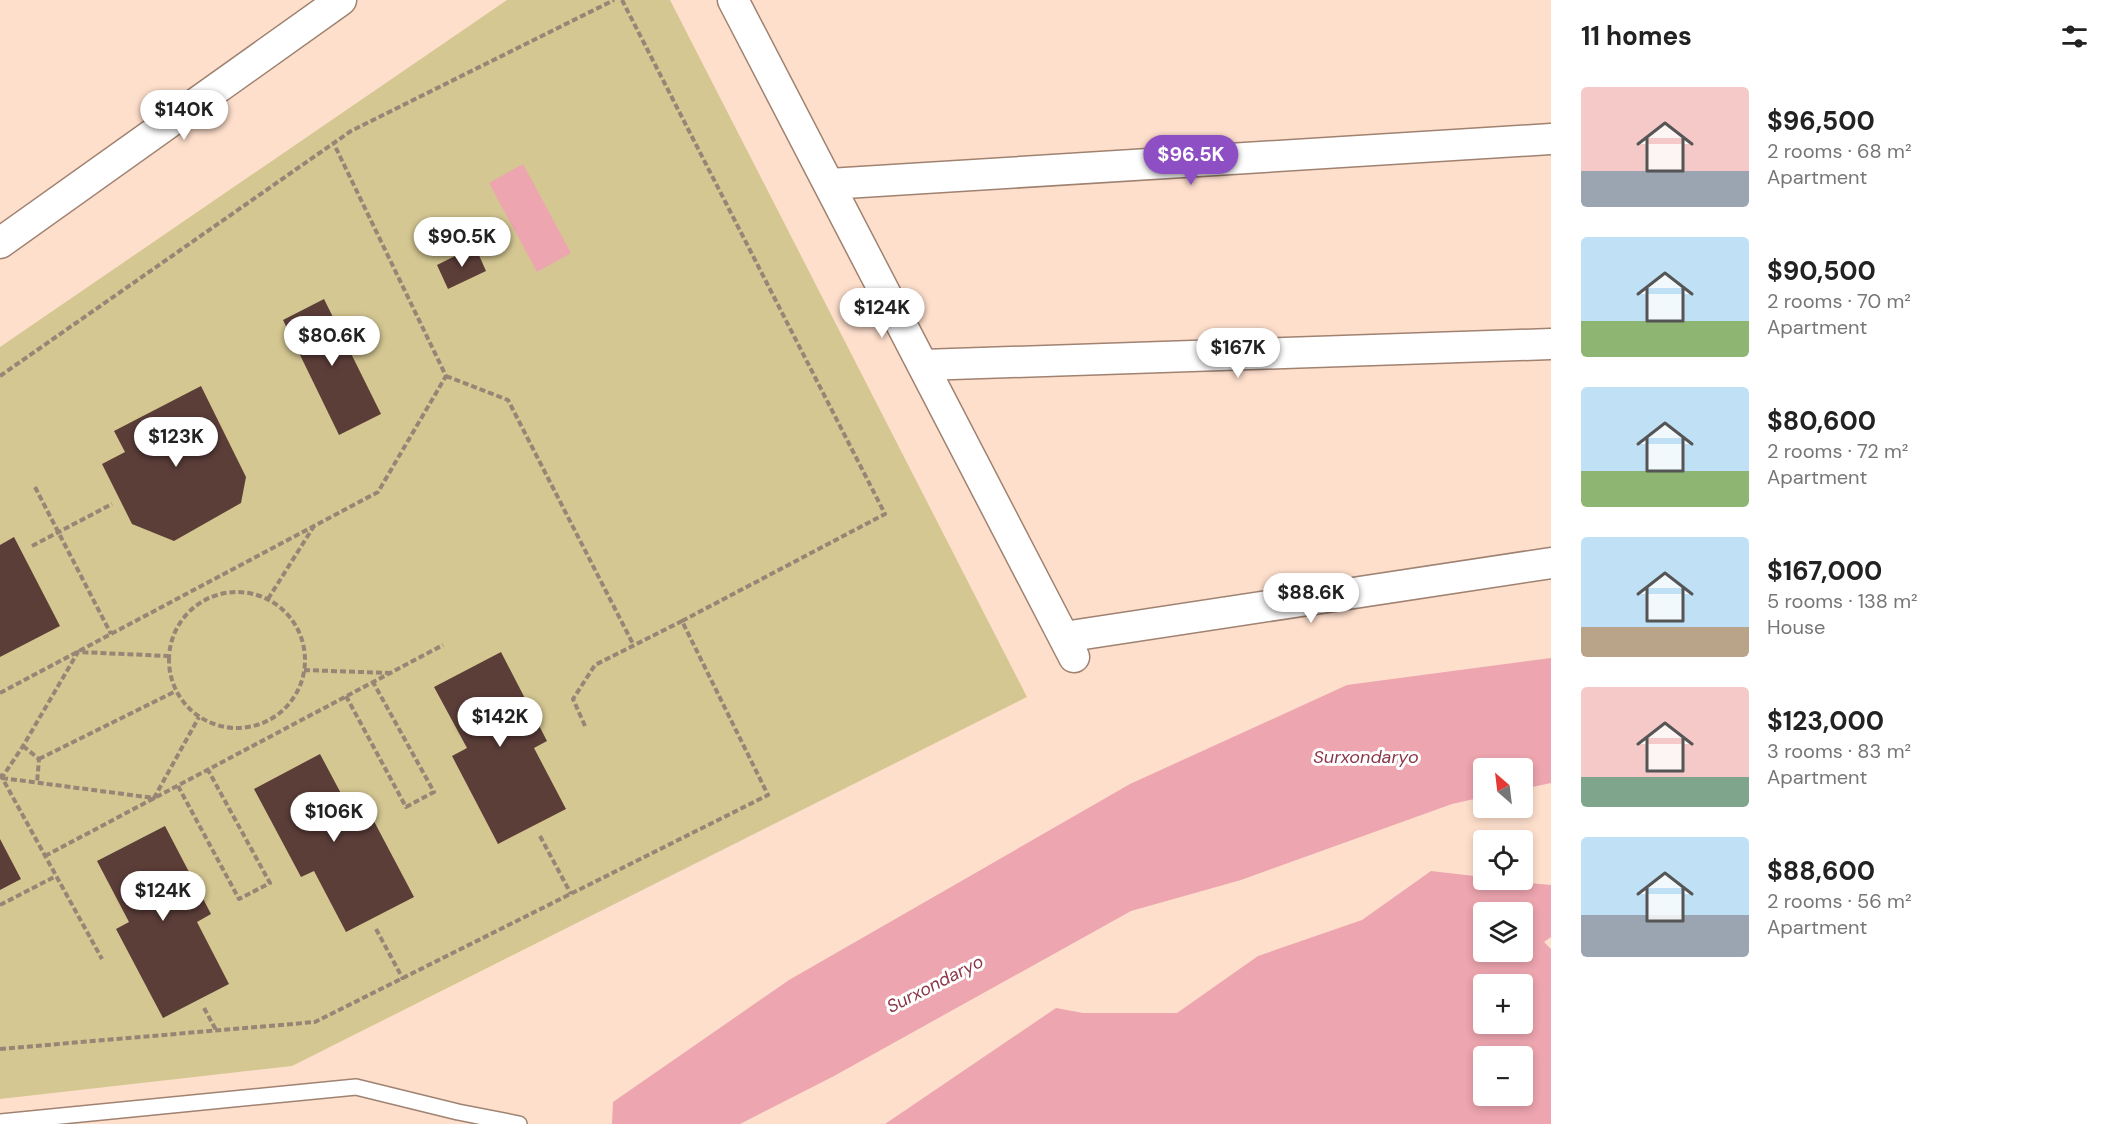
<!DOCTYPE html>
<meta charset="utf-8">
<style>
:root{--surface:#fff;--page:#f2f2f2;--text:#222;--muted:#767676;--accent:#8e4fc5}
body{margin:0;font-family:"DM Sans",sans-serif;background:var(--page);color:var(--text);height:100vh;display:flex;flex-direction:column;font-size:22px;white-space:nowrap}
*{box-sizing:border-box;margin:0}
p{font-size:20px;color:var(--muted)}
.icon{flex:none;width:33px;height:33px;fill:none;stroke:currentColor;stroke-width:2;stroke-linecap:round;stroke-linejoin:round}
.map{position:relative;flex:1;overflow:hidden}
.sheet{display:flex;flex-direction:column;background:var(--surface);width:570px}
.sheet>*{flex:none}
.needle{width:39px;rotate:332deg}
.fabs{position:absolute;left:1473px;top:758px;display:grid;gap:12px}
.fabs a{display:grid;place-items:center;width:60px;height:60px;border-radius:6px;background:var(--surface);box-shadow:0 3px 9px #0003;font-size:30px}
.price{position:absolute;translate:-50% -51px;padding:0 14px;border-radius:21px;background:#fff;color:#222;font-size:20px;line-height:39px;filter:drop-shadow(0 2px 3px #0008)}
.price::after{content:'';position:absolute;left:50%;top:36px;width:18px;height:14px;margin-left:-9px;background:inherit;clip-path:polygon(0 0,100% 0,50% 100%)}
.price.current{background:var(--accent);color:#fff}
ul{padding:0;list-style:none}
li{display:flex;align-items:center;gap:18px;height:150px;padding:0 30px}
li span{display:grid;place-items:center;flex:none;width:168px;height:120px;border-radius:6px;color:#555}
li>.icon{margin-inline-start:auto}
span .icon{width:72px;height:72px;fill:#fffc;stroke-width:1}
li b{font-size:26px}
h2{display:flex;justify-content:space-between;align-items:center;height:72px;padding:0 30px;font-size:26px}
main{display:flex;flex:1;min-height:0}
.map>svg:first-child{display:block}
</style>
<main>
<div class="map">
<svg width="1551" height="1124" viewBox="0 0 1551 1124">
<rect width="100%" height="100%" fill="#fedfcc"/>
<path fill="#d4c792" d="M507 0H670L1027 697 292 1066 0 1099V347Z"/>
<path fill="#eda5af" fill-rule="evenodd" d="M523 164 571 253 537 272 489 183Z
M1551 658V783L1523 789 1522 768H1484L1483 797 1452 804 1241 880 1131 911 834 1076 740 1124H612L613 1102 789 980 1130 784 1347 685Z
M1431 871 1483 877 1484 879 1551 885V937L1544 942 1551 949V1124H885L1056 1008 1083 1013H1177L1258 956 1362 920ZM1484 912H1522V951H1484ZM1484 984H1522V1023H1484ZM1484 1056H1522V1095H1484Z"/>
<path fill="#5c3e39" d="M475 246 486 271 448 289 437 265Z
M324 299 381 414 339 435 283 320Z
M201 386 246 477 241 503 174 541 132 524 102 464 125 452 114 431Z
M14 537 60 626 0 657V545Z
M501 652 547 741 534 748 566 809 498 844 452 756 467 748 434 687Z
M320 754 353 816 367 808 414 897 346 932 314 871 301 877 254 789Z
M165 826 211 914 197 922 229 984 163 1018 116 929 129 922 97 861Z
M0 839 21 879 0 890Z"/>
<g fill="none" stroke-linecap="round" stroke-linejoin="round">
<g stroke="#9f8271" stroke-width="18">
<path id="lane" d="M0 1122 356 1087 458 1112 519 1124"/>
</g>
<g stroke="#9f8271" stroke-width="33">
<path id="street" d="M733 0 1074 657
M829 184 1551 139
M0 243 341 0
M923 365 1551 344
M1064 637 1551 563"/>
</g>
<path stroke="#998476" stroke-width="4" stroke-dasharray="6 3" stroke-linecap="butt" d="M0 376 351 131 614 0
M446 376 508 400 633 644
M35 487 111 634
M32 546 112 504
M169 660a68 68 0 1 1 136 0a68 68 0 1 1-136 0Z
M268 599 314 526
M304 670 390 673
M0 693 378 492 446 376 334 144
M346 696 406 807 434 792 373 682
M585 726 573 699 595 665 682 621
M23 746 39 759 37 783
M39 759 176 691
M0 774 102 959
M2 778 154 798 199 717
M1 779 23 746 78 652 168 656
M178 786 239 899 270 883 208 770
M540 836 571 894
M45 856 443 645
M0 905 56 876
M376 929 403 979
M204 1008 216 1030
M0 1049 315 1022 768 795 682 621 885 514 622 0"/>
<use href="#lane" stroke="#fff" stroke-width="15"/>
<use href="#street" stroke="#fff" stroke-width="30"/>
</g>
<g text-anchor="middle" stroke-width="6" stroke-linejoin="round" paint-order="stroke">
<g font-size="18" font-style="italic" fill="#8b3648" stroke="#fff">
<text x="1366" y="763">Surxondaryo</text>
<text transform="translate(935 984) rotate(-27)" y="6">Surxondaryo</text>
</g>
</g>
</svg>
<div class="fabs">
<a><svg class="needle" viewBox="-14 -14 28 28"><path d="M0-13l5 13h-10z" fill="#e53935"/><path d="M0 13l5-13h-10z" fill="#767676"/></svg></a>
<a><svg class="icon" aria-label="locate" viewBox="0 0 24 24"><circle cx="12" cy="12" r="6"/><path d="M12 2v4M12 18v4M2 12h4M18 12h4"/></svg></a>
<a><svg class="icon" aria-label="layers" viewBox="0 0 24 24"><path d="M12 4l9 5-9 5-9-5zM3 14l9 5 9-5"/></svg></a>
<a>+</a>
<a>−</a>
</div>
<b class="price" style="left:184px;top:141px">$140K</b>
<b class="price current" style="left:1191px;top:186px">$96.5K</b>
<b class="price" style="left:462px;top:268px">$90.5K</b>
<b class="price" style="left:882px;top:339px">$124K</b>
<b class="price" style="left:332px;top:367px">$80.6K</b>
<b class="price" style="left:1238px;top:379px">$167K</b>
<b class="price" style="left:176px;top:468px">$123K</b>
<b class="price" style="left:1311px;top:624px">$88.6K</b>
<b class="price" style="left:500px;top:748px">$142K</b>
<b class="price" style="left:334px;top:843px">$106K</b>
<b class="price" style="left:163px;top:922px">$124K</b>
</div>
<section class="sheet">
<h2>11 homes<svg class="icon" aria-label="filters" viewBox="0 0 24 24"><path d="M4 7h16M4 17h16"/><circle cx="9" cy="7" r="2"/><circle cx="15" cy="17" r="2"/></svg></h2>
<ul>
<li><span style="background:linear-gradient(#f6c9c9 70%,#9aa5b1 0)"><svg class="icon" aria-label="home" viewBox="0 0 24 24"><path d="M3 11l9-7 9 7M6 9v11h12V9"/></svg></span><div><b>$96,500</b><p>2 rooms · 68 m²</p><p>Apartment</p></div></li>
<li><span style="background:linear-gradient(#bfe0f5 70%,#8fb573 0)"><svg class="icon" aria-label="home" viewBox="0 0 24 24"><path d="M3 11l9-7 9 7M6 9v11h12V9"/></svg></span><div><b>$90,500</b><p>2 rooms · 70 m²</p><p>Apartment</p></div></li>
<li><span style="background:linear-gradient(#bfe0f5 70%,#8fb573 0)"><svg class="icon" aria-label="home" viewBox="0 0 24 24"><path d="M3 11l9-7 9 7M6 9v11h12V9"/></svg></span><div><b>$80,600</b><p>2 rooms · 72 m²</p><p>Apartment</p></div></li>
<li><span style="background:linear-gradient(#bfe0f5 75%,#b9a48a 0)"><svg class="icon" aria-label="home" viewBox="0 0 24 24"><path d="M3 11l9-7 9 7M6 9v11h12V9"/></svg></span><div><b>$167,000</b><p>5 rooms · 138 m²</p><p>House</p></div></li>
<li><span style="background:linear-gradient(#f6c9c9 75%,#7fa58c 0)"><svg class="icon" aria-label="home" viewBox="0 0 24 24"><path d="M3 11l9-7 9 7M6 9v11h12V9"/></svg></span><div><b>$123,000</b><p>3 rooms · 83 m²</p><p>Apartment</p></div></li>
<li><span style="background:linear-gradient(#bfe0f5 65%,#9aa5b1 0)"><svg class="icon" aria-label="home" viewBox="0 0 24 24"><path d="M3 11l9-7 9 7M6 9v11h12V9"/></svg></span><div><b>$88,600</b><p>2 rooms · 56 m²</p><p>Apartment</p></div></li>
</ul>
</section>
</main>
